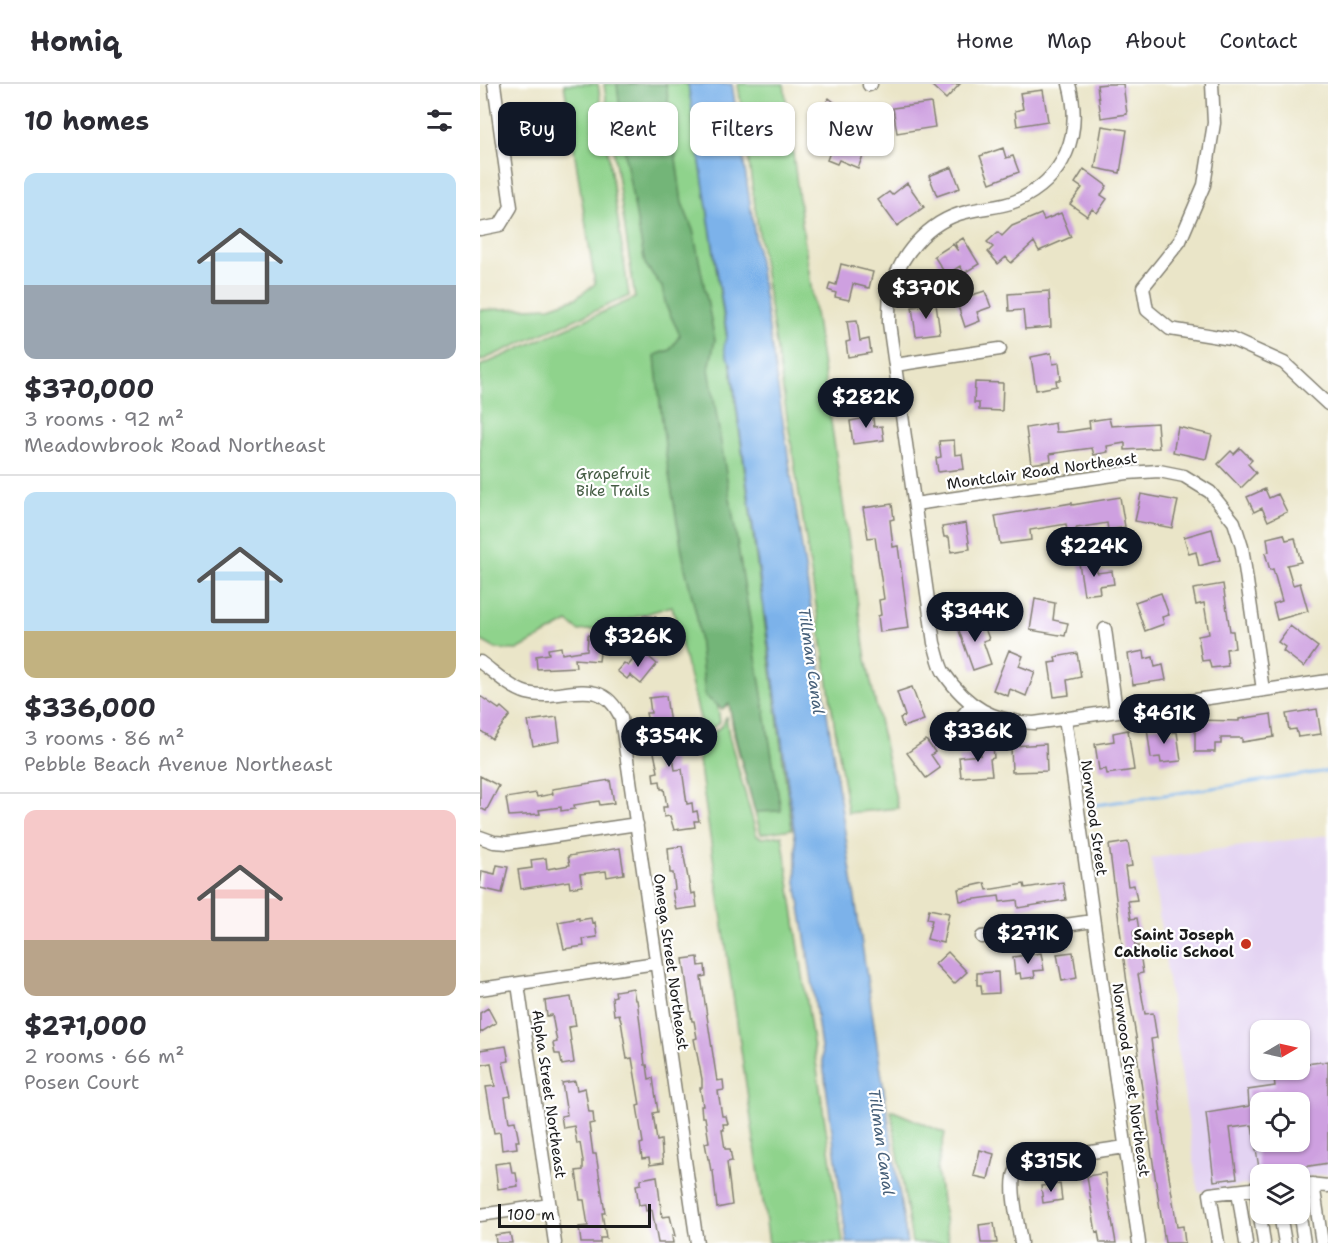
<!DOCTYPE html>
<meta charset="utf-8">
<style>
:root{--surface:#fff;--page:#f2f2f3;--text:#2b2b33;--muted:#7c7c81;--line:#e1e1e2;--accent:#111827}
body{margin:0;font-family:"Shantell Sans",sans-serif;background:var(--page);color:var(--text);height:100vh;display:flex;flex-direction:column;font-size:22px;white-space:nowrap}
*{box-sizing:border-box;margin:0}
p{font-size:20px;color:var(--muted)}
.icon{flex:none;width:33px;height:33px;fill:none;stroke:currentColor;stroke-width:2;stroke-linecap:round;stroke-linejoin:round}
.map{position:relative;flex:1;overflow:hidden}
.side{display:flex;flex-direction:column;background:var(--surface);width:480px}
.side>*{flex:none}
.hud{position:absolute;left:18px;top:18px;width:570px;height:54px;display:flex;gap:12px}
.needle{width:39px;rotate:81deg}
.tools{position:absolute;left:770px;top:936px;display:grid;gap:12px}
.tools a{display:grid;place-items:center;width:60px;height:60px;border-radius:12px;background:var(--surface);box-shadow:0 2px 4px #0004;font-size:30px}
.scale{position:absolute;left:18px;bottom:15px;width:153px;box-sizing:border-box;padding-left:6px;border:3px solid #1c1c1c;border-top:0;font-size:16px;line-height:21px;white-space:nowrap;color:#1c1c1c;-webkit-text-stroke:4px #fff;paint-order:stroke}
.price{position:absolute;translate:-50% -51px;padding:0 14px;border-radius:21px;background:var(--accent);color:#fff;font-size:20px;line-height:39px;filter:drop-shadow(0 2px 3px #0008)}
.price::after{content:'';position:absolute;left:50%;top:36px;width:18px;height:14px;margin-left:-9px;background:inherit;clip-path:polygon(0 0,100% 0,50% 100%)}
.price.on{background:#222;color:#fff}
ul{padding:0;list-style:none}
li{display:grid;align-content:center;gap:12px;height:318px;padding:0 24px}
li+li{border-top:2px solid var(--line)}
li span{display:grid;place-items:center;height:186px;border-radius:12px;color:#555}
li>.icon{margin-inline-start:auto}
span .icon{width:108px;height:108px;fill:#fffc;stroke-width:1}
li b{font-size:26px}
h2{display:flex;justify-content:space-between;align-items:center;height:72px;padding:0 24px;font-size:26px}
.pill{padding:0 21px;border-radius:12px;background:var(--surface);box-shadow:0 2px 4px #0004;font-size:21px;line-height:54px}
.pill.on{background:var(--accent);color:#fff}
header{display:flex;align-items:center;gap:36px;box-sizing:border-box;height:84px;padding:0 30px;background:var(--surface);border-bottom:2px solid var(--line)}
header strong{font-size:28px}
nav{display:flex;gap:33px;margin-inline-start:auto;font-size:21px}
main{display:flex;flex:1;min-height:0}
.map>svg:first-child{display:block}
</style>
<header>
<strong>Homiq</strong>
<nav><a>Home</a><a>Map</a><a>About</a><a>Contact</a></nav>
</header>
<main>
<section class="side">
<h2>10 homes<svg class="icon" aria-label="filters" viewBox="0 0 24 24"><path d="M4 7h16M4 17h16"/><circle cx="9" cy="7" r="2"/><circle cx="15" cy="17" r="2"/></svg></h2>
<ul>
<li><span style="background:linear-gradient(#bfe0f5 60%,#9aa5b1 0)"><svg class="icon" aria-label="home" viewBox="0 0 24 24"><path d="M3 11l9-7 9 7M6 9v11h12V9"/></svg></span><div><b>$370,000</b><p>3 rooms · 92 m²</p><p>Meadowbrook Road Northeast</p></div></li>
<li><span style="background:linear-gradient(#bfe0f5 75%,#c2b280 0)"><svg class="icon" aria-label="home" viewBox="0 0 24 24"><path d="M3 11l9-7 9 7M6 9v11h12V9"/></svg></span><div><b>$336,000</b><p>3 rooms · 86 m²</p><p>Pebble Beach Avenue Northeast</p></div></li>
<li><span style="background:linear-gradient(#f6c9c9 70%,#b9a48a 0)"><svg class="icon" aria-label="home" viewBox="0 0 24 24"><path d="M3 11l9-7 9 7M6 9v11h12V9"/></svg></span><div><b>$271,000</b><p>2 rooms · 66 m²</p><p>Posen Court</p></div></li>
</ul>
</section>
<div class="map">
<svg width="848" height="1159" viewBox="0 0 848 1159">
<rect width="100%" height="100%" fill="#fff"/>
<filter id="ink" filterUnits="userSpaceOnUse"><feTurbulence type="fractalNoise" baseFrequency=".0167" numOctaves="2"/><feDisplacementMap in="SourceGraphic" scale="12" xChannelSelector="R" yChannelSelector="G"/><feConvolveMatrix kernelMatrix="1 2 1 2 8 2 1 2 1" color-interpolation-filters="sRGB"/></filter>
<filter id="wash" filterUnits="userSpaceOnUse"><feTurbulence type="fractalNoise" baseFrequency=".008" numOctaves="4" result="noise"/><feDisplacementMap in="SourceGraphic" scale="24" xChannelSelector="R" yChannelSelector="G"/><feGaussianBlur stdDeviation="1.35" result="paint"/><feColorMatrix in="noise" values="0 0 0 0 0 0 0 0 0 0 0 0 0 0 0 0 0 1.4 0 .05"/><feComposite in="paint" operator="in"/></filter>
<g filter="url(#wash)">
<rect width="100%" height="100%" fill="#eae5c8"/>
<path fill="#e3d3f2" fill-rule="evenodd" d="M848 751V1090L819 1094V1090H780V1099L718 1108 671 774ZM780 946H819V986H780ZM780 1018H819V1058H780Z"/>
<path fill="#8fd38c" stroke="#567854" stroke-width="1.5" d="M84 0H118L149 212 0 277V226L70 223 96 214 115 200Z
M124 0H208L248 262 312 745 281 750 254 651 247 604 237 617 240 638 224 650 192 522 116 545 99 547 88 538 37 566 16 565 0 556V282L155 214Z
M258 0H304L324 154 386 575 418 724 368 729 278 144Z
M246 632 249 652 277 752 282 754 302 751 363 1159H289L216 656 220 653 226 654 243 641Z
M411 1026 465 1049 457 1086 469 1159H432Z"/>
<path fill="#73b578" stroke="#48684a" stroke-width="1.5" d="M137 0H186L202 119 213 146 235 256 229 285 301 727 275 728 257 659 249 620 242 625 225 612 217 533 205 484 187 379 176 284 175 271 190 266 200 251 186 222 182 203 165 180 146 77Z"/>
<path fill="#7bb2ea" stroke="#4c6783" stroke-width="1.5" d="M208 0H252L427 1159H367L332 896 316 798V761L251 280C244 269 242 262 247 251Z"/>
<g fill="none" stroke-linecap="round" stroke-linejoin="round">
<path stroke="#7bb2ea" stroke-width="3" d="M616 721 848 687"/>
</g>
<g id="blocks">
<path fill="#cea0e0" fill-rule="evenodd" d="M450 0H480L466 15Z
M627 0H643L647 30 621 34 617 1Z
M563 6 568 37 537 42 535 27 543 25 540 9Z
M349 14 365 27 357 38 341 25Z
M451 19 455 43 417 49 413 24Z
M622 42 647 46 640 89 615 84Z
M381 50 394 55 389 68 385 67 378 84 359 76 357 80 347 76 356 52 377 60Z
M523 64 526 74 533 72 539 88 510 99 500 72Z
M472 83 480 104 457 112 449 92Z
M604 85 627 102 621 111 627 115 617 129 612 125 607 132 590 120 602 104 595 99Z
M427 99 444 123 417 142 398 116 409 108 412 111Z
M581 129 591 153 559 167 554 158 531 179 526 173 518 180 508 168 513 163 507 158 518 148 522 152 532 142 561 130 564 136Z
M483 154 499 180 484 189 480 182 466 191 454 172 473 160 478 167 475 159Z
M361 180 393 188 389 204 373 200 369 216 355 213 356 209 348 206 350 199 356 201Z
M505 207 511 223 497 228 500 237 485 243 476 216Z
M569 207 571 243 545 245 543 226 529 227 528 210Z
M456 220 460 249 436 252 432 223Z
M377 236 380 257 389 255 391 269 368 273 366 258 370 257 367 237Z
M571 269 573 280 579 279 581 296H576L577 302 556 306 551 273Z
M495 298 523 299 522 327 499 326V319H494Z
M392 326 394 343 402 342 404 356 373 360 370 337 381 335 380 327Z
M629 334 631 342 677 339 679 364 645 366V359L627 362 628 368 614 371 612 364 597 366 570 370 571 377 551 380 546 344 575 339 576 348H584L610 344 609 337Z
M698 343 732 351 726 375 693 368Z
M474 356 475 371 482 370 484 385 458 388 456 374 461 373 459 357Z
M760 364 772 376 768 380 776 389 761 404 738 380 751 367 754 370Z
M785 405 789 414 798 410 807 428 788 437 782 424 774 428 767 413Z
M661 410 698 417 692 444 655 437Z
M640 413 645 443 628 446 627 439 596 444 597 446 587 447 586 440 550 446 551 456 520 460 515 432 592 419V421Z
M412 420 414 435 410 436 413 463 418 462 429 544 400 548 398 532 401 531 399 516 404 515 395 453 388 454 383 424Z
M486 439 490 465 471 468 469 453H464L462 443Z
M732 445 740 476 719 482 716 468 709 470 704 453Z
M804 450 806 456 815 454 821 478 807 481 813 501 820 499 828 527 797 536 793 520 802 517 793 485 790 486 785 469 789 468 787 454Z
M616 477 617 489 632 487 634 500 619 502 620 509 604 511 599 479Z
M743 500 750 547H753L755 564 746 565 748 582 731 584 729 576 722 577 718 552 729 550 724 519 716 521 713 505Z
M681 509 689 531 682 533 684 540 665 547 655 518Z
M555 515 575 519 573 536 588 539 585 552 550 546Z
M163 531 176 533 173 545 163 544Z
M502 536 509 555 503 557 511 580 493 586 477 541 489 537 490 540Z
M810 542 838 563 824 583 803 567 805 563 798 558Z
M108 551 135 553V570L120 569 119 577 95 575 96 583 57 585 56 572 69 570 68 565 81 563 82 570 107 566Z
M161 566 177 580 161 600 150 591 147 595 137 587 144 579 148 582Z
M529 566 543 572 539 582 555 588 546 612 530 605 528 612 513 606Z
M664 567 665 575 673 573 675 583 683 581 686 596 653 601 648 570Z
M597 569 601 593 587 596 589 611 574 613 569 579 576 578 575 573Z
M432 603 444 636 423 643 420 634 425 632 417 608Z
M0 612 19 625 21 623 30 631 12 655 0 646Z
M186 612 190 640H188L195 686 202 685 207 720 212 719 213 728 217 727 219 737H214L215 743 194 746 190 732 184 733 183 723H187L184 705H181L180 697 174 698 173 689 178 688 166 629H171L169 614Z
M837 625 841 650 818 653 816 645 809 646 806 630Z
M791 630 794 653 762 658V654H741V660H735V668H715V636L759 637V635Z
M77 633 80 657 53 662 48 637Z
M682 642 683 649 697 648 701 677 681 679 680 673 671 674 667 644Z
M648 646 654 686 627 690 626 685 619 686 615 660 634 657 633 649Z
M446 656 455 668 451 671 460 684 446 694 427 669Z
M566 660 567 687 532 688 531 662Z
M513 661 514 674 510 675 512 691 481 693 479 673 501 671 500 662Z
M0 692 19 702 6 727 0 724Z
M130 696 134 719 120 721 119 717 94 721 95 725 81 727V723L59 726 60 730 29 732 26 714 56 709 57 713 73 710 72 705Z
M648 758 652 782 645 783 648 802 654 801 657 816 648 817 651 835 657 834 659 846 653 847 655 862H659L663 889 658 890 665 930 673 929 677 954 671 955 681 1027 679 1028 697 1143 703 1142 705 1159H685L657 971 659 970 647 899 629 761Z
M202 762 211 810 215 809 217 823 196 826 192 806 195 805 193 789H190L188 764Z
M140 764 144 790 127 793 126 787 100 790 102 802 90 804 89 797 41 805 38 786 52 784 51 776 66 774 67 785 90 781 88 772Z
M17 781 28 783 22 809 0 804 2 787 15 790Z
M583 798 586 816 538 824 537 816 520 818 519 812 480 817 478 805 505 799 507 806 544 800 545 804Z
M449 825 469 829 463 859 447 855 452 836 447 835Z
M99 834V836L111 834 112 839 115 838 117 853 103 855 104 862 84 865 78 838Z
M468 868 487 888 474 900 455 880Z
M593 868 597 894 582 897 577 870Z
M561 869 564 886 554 887 555 893 541 895 540 889 535 890 533 873Z
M218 873 219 882 225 881 226 892 221 893 237 997 243 996 244 1006 238 1007 242 1032H246L248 1040H243L244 1046H242L245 1065H250L252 1077 247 1078 252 1121 237 1124 233 1087H231L229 1075H228L225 1059 229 1058 225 1033H222L221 1022H223L220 1004H222V995L214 955 217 954 214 937H212L203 875Z
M518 888 519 909 502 910 501 901H497V889Z
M153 904 155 916H157L158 923 165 981H167L169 995 173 994 178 1028 173 1029 177 1057 181 1056 182 1069 183 1079 170 1081 169 1074 162 1075 160 1060 163 1059 157 1022 160 1021 152 974 147 975 141 937 139 930 134 931 132 913 136 912 135 907Z
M91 913 96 942 89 943 94 979 82 981 80 970H75L73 959 77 958 72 931 67 932 65 917Z
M8 924 16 939 0 949V929Z
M26 962 29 977 23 978 31 1012 25 1013 29 1038 35 1037 39 1057H36L37 1064 22 1066 20 1048 14 1049 6 1003 15 1002 11 979 1 981 0 966Z
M848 977V1079L780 1090 772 1041 750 1044 757 1094 734 1097 726 1029 769 1022 768 1006 795 1002 793 986H819V981ZM780 1018H819V1058H780Z
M95 997 97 1006 105 1004 109 1028H113L114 1039 109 1040 113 1070H116L125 1129H122L126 1154H120V1159H101L99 1143 108 1142 104 1116H100L96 1087 103 1086V1077L100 1059 97 1060 94 1042 83 1044 81 1032 87 1031 82 999Z
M500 1066 514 1070 508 1095 494 1092Z
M30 1078 32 1089H36L38 1102 18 1105 15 1080Z
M625 1089 628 1113 636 1159H620L618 1148 616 1149 607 1092Z
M177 1092 182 1133 190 1132 195 1152H192L193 1159H178L172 1126 166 1127 165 1120 159 1121 156 1101 161 1100V1095Z
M580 1100 582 1116 563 1119 561 1102Z
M514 1139 517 1159H501L499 1141Z
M30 1149 32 1159H16L15 1151Z"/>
</g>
</g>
<g filter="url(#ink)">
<use href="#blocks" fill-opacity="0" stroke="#838072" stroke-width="1.5"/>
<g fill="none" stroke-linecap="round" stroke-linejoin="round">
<g stroke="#838072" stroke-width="15">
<path id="minor" d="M589 0C603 50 585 95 536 117 520 124 503 123 486 128 448 137 417 173 410 211 409 220 409 230 409 239L454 559C457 568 459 581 464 589 487 623 514 638 554 639L848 597
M732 0 734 39 724 101 700 157 663 203 667 226 690 245 751 255 804 279 848 320
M389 1 391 0
M0 145 20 141 31 123 14 0
M415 281 520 265
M435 420 647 389 679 387 704 392 730 408 754 438 762 463 783 606
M625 545 636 627
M0 578C14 588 30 604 47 609 83 619 120 587 141 634L217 1159
M585 634 659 1159
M474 641 492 621
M0 753 14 758 28 759 157 740
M502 853 613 837
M38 900 75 1159
M0 905 176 879
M819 1099 848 1102
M833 1100 842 1159
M776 1104 784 1159
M758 1107 766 1159
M819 1126 824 1159
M800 1130 805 1159
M0 1131 70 1121
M541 1159C539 1143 528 1100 536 1087 539 1082 546 1079 551 1077L645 1063
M738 1159 730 1110 780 1104"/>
</g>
<use href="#minor" stroke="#fff" stroke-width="12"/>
</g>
</g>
<circle fill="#c8321e" stroke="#fff" stroke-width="2" cx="766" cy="860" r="6"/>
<g text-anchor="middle" stroke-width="4.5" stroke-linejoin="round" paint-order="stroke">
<g font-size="15" fill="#1c1c1c" stroke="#fff">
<text transform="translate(562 387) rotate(-8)" y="5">Montclair Road Northeast</text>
<text transform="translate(614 734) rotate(82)" y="5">Norwood Street</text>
<text transform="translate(191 878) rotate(82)" y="5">Omega Street Northeast</text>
<text transform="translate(651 996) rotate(82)" y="5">Norwood Street Northeast</text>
<text transform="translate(69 1010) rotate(82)" y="5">Alpha Street Northeast</text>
</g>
<g font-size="15" fill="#445c43" stroke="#fff">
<text x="133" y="395">Grapefruit<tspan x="133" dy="17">Bike Trails</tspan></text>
</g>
<g font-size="15" font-weight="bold" fill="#1c1c1c" stroke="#fff" text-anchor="end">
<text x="754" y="856">Saint Joseph<tspan x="754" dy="17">Catholic School</tspan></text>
</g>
<g font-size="16" font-style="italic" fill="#476079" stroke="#fff">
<text transform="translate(332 577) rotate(82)" y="6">Tillman Canal</text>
<text transform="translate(402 1058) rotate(82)" y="6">Tillman Canal</text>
</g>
</g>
</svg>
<div class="tools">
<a><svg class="needle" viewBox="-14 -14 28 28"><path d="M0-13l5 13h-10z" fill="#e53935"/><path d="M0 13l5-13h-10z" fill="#7c7c81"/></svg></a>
<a><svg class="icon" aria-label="locate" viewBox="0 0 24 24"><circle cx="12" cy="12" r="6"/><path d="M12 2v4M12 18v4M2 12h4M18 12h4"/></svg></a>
<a><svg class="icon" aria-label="layers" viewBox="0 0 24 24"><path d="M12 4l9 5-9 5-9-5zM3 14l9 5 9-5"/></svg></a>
</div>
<div class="scale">100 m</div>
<b class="price on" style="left:446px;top:236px">$370K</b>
<b class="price" style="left:386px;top:345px">$282K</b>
<b class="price" style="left:614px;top:494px">$224K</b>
<b class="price" style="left:495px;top:559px">$344K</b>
<b class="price" style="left:158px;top:584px">$326K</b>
<b class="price" style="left:684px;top:661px">$461K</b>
<b class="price" style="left:498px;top:679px">$336K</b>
<b class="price" style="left:189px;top:684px">$354K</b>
<b class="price" style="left:548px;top:881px">$271K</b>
<b class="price" style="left:571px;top:1109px">$315K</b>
<div class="hud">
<a class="pill on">Buy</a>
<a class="pill">Rent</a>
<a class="pill">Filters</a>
<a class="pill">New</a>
</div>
</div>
</main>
